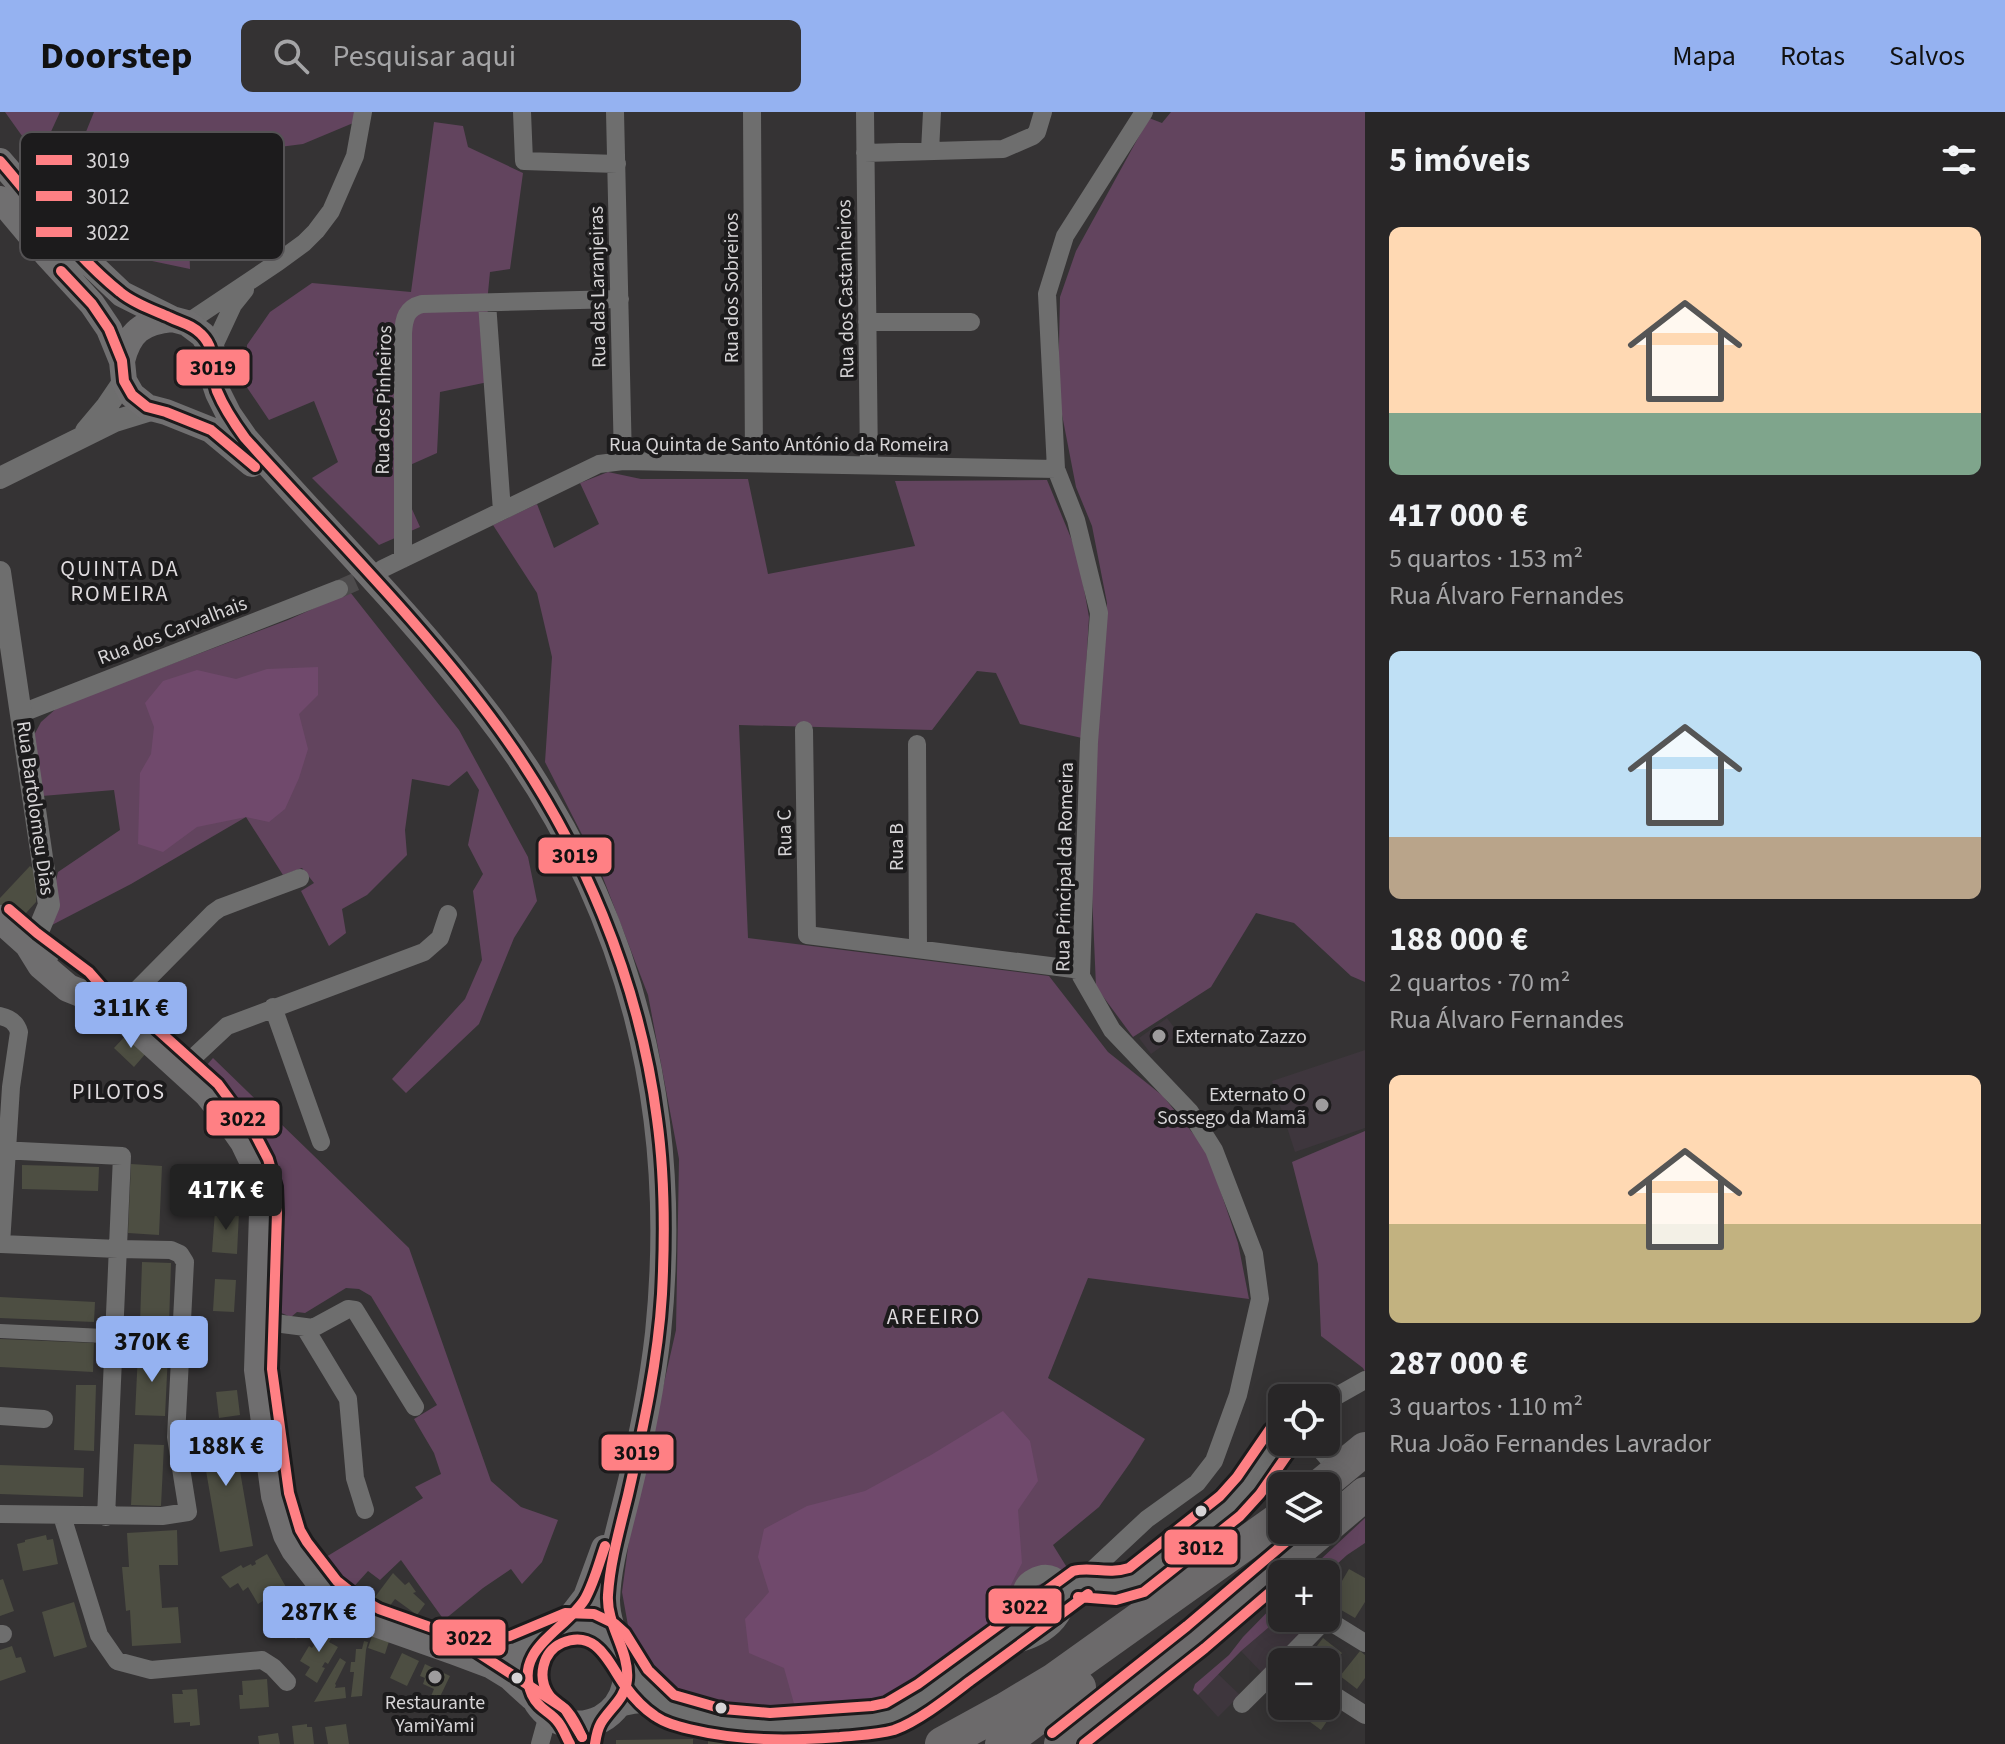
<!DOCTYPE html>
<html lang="pt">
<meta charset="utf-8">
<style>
:root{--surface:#282627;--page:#343233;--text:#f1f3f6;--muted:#a5a5a7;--line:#444344;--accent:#95b2f1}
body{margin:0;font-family:"Source Sans 3",sans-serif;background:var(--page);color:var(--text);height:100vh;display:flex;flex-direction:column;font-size:30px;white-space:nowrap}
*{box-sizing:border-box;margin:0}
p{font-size:26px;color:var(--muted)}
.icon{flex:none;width:44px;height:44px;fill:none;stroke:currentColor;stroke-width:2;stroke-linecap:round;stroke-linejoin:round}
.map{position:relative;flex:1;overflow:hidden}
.sheet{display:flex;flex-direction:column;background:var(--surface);width:640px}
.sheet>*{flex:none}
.controls{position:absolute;left:1268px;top:1272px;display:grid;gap:16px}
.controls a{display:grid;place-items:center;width:72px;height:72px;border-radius:12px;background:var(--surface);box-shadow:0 4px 20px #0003,0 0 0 2px var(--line);font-size:40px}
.price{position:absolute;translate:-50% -68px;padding:0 18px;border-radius:8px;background:var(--accent);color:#111;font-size:26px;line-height:52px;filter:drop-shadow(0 2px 4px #0008)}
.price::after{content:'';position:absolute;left:50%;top:48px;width:24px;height:18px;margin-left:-12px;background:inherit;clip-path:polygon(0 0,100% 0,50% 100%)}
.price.active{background:#222;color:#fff}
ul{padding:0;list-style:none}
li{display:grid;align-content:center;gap:16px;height:424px;padding:0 24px}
li span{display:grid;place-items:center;height:248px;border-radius:12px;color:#555}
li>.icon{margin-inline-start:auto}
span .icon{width:144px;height:144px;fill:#fffc;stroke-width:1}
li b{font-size:34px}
h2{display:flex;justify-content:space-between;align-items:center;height:96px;padding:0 24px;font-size:34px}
header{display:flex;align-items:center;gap:48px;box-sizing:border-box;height:112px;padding:0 40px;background:var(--accent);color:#111}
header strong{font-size:38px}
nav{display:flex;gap:44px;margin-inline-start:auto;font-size:28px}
.search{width:560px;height:72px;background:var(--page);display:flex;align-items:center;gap:20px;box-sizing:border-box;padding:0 28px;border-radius:12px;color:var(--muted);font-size:30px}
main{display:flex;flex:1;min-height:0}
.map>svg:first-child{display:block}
</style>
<header>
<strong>Doorstep</strong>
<div class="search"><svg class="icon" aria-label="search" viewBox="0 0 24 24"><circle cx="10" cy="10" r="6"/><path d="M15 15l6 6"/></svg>Pesquisar aqui</div>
<nav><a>Mapa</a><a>Rotas</a><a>Salvos</a></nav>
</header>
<main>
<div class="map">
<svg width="1365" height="1632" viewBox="0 0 1365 1632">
<rect width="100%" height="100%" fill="#353334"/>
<path fill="#3e363d" d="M1167 906 1179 922 1151 942 1139 926Z
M1365 938V1016L1295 1040 1272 969Z
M1282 1504V1506H1309L1310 1512 1262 1561 1241 1539Z
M1218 1562 1240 1583 1218 1605 1198 1583Z"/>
<path fill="#62445e" d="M5 0H60L43 37 32 38Z
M94 0H357L358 9 303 32 186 47 190 157 133 145 116 131 77 76 75 47Z
M1171 0H1365V870L1351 864 1294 811 1256 801 1211 875 1133 925 1096 875 1090 734 1107 491 1092 414 1076 375 1058 282 1060 185 1076 139 1149 6 1162 11Z
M434 10 463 14 468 35 523 61 510 157 490 160 487 191 493 269 440 280 437 341 410 353 403 377 420 415 379 433 312 366 338 350 314 289 269 308 246 274 247 233 270 200 312 171 411 180Z
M608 360 641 367H748L768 462 915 434 895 369 1047 368 1078 443 1089 505 1082 626 1020 612 996 561 977 559 932 618 739 613 748 826 1049 864 1108 940 1163 984 1207 1039 1238 1131 1249 1187 1088 1166 1048 1266 1145 1327 1130 1351 1099 1395 1053 1433 1071 1462 964 1548 885 1598 821 1603 689 1588 657 1565 629 1519 622 1480 630 1421 676 1218 679 1047 648 883 600 758 545 650 552 545 537 481 493 413 537 392 554 436 599 412 580 371Z
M350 480 459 618 528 745 537 789 514 826 479 912 406 981 392 967 465 887 482 848 473 779 483 762 468 733 479 678 467 659 449 674 412 667 405 718 407 743 367 783 342 797 346 821 329 834 301 779 314 771 302 756 283 763 246 705 131 772 52 813 54 777 58 760 120 718 114 678 42 684 32 627 41 610 58 595 288 508Z
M213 946 409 1136 491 1369 521 1395 558 1408 542 1450 522 1472 511 1457 483 1476 444 1508 401 1448 380 1468 368 1459 349 1480 337 1472 321 1448 423 1386 415 1375 441 1362 434 1341 414 1307 437 1293 371 1184 359 1177 346 1176 305 1201 297 1200 291 1205 267 1195 273 1089 199 962Z
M1365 1019V1260L1363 1256 1321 1224 1318 1152 1292 1050Z
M1365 1406V1431L1347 1443 1326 1462H1305Z
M1282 1485V1504L1241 1539 1198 1583 1193 1578 1195 1572 1229 1543 1243 1525Z"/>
<path fill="#70496c" d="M318 555V583L299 602 308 637 299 666 285 697 269 710 246 705 197 715 163 740 138 732 140 661 151 642 154 615 145 591 163 569 197 558 236 567 267 557Z
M1003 1299 1030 1329 1038 1369 1018 1398 1022 1451 979 1536 964 1548 885 1598 821 1603 795 1595 784 1556 749 1541 745 1507 769 1480 758 1445 764 1417 807 1394 865 1379 931 1343Z"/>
<path fill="#4d4e42" d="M30 754 38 762 36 790 17 811 0 795V786Z
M127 922 147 940 134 955 114 936Z
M131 1052 162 1054 159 1123 128 1121Z
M22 1053 99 1055 98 1079 22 1077Z
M215 1099 239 1100 237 1142 212 1140Z
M142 1150 171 1151 169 1213 140 1212Z
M215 1167 236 1168 234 1200 213 1199Z
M0 1185 95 1190 94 1210 0 1206Z
M0 1227 94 1231 93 1260 0 1255Z
M138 1241 168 1242 165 1304 135 1303Z
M76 1273H96L94 1339 74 1338Z
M237 1278 240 1303 219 1306 216 1280Z
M232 1313 253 1434 220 1440 199 1318Z
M134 1332 164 1333 161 1394 131 1393Z
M0 1353 84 1356 83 1385 0 1382Z
M177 1418 178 1453H159L162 1496 178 1495 181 1531 132 1534 130 1498 126 1499 122 1455H129L127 1421Z
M46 1423 47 1428 53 1427 58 1452 23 1459 17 1432 25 1430V1428Z
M267 1442 286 1475 258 1492 248 1475 243 1479 238 1471 230 1476 221 1465 241 1453 243 1456 251 1452 252 1454 256 1452 255 1449Z
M1349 1457 1365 1466V1490L1355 1506 1329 1491Z
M393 1461 405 1473 409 1470 416 1480 413 1481 425 1492 417 1503 395 1487 389 1495 423 1508 421 1515 366 1497Z
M3 1467 14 1499 0 1504V1468Z
M288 1485 301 1495 312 1507 305 1518 296 1527 289 1521 287 1522 268 1501 283 1488 284 1489Z
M74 1490 87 1535 54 1545 42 1500Z
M323 1514 334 1522 329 1530 338 1535 328 1552 325 1550 322 1555 325 1556 317 1571 305 1563 310 1555 300 1549 309 1534 312 1536 315 1532 312 1530Z
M374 1518 391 1523 385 1542 368 1536Z
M1323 1526 1342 1541 1326 1561V1550H1312L1307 1547Z
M364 1529 368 1530 366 1538 362 1584 351 1585 354 1560H350L351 1550H355L356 1537H362Z
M12 1534 16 1546 21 1545 26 1560 0 1569V1538Z
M1360 1539 1365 1543V1566L1357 1577 1340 1564Z
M402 1541 419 1549 407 1574 390 1566Z
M340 1546 346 1550 335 1572 336 1573 335 1576 345 1575 346 1586 314 1590Z
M425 1552 450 1564 436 1593 429 1589 434 1577 423 1572 425 1566 420 1564Z
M267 1567 269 1595 240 1597 239 1583H243L242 1569Z
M197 1577 200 1613 190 1614V1610L174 1611 172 1582H183L182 1578Z
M1309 1594H1327L1334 1599 1321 1618 1302 1604Z
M307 1612V1615H312L314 1632H294L292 1614Z
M346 1612 349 1632H328L325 1615Z
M278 1621 280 1632H259L258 1624Z
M708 1626H747V1632H708Z
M693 1627V1632H616V1628Z"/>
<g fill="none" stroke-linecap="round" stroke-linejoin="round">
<path stroke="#4d4b4c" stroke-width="18" stroke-dasharray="18 9" stroke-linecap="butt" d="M339 477 380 459"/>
<path stroke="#6e6e6e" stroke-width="14" d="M0 1219 145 1226"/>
<path stroke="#6e6e6e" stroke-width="18" d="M522 0 524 49 617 52
M615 0 623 349
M752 0 754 351
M865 0 869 353
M930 39 932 0
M865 41 1003 37 1033 24 1037 20 1043 0
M487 191 502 399
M867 210H971
M187 211 278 150 304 131 316 119 331 99 355 44 363 0
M212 238 233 193 245 178
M403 447V221C404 207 406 196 422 192L620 187
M382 457 599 352 623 349 1056 357
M22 601 339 477
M804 618 807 823 1081 858
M917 632 918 837
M273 895 321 1030
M115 900 213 801 220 796 300 766
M0 904C10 906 16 910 19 920L11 975 1 1132 118 1137 171 1138 180 1142 185 1150 176 1325 188 1400 162 1404 0 1402
M181 957 227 914 424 840 440 826 448 802
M0 1038 122 1044 106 1405
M259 1209 313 1216 348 1197 355 1198 415 1295
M305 1216 348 1287 355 1366 365 1398
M1326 1290 1365 1268
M0 1304 44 1307
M1314 1330 1333 1352
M62 1404 99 1523 117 1549 151 1558 262 1548 273 1555 287 1570
M1080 1471C1100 1474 1117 1477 1136 1468L1230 1394 1248 1374 1282 1325
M0 1522H3
M995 1538C1031 1529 1063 1521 1069 1480 1061 1465 1049 1456 1032 1466 1028 1468 1025 1471 1023 1475 1018 1485 1021 1503 1021 1515
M1284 1550 1326 1507 1365 1531
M626 1551 637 1567 667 1595
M1326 1578 1365 1603
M1242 1592 1282 1552
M613 1597C623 1595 634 1592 644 1592 675 1591 707 1611 739 1614 783 1618 830 1611 874 1608L891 1604 926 1584 1069 1480 1147 1407 1197 1371 1214 1349 1238 1283 1260 1187 1254 1142 1214 1038 1190 1000 1112 918 1081 864 1089 630 1099 501 1076 408 1056 357 1047 182 1065 124 1144 0
M540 1632 548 1603"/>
<path stroke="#6e6e6e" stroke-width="22" d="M86 319 107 294 124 269
M0 366 115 309 154 297
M0 460 49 793 39 817 28 832"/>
<path stroke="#706f70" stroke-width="26" d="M0 49 82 144 122 182 172 207 187 211 203 223 212 238 214 250 213 266 218 281 229 303 245 326C324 416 410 501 483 596 627 781 682 989 658 1221 652 1274 641 1329 628 1381 620 1415 608 1452 607 1488 607 1506 614 1523 621 1540
M0 87 47 143 92 192 109 217 122 249 124 269 132 283 147 295 166 300 211 318 252 352
M122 249C129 220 142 210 172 207
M557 1518 569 1507 586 1485 604 1436"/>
<path stroke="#6f6e6f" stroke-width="28" d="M0 807 28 832 45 842
M28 832 41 853 68 876 93 886 115 900 140 920 208 982 228 1007 244 1030 255 1053 262 1077 263 1101 258 1258 275 1384 287 1423 295 1438 327 1479 348 1496 373 1510 455 1539 492 1553 510 1564 533 1585
M468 1539C483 1540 497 1542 511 1539 547 1530 583 1491 617 1533 626 1544 629 1559 626 1573 623 1587 614 1600 601 1607 550 1632 502 1567 547 1524"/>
<path stroke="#6c6a6b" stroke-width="34" d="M1320 1374 1365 1337
M1326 1415 1365 1382
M942 1632 1004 1598 1054 1568 1278 1408
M1002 1632 1079 1575
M1061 1632 1196 1525 1322 1418"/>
<g stroke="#1c1b1c" stroke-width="16">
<path id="bus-1" d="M0 49C38 93 74 143 120 180 133 191 153 198 169 205 181 211 191 212 201 222 218 238 210 259 217 279 224 296 234 311 245 326 331 422 424 513 500 618 582 732 639 867 657 1007 665 1064 665 1124 662 1182 658 1249 643 1317 628 1383 620 1416 610 1450 608 1483 606 1513 630 1539 627 1568 625 1587 610 1596 601 1611 597 1618 596 1625 595 1632
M61 159 92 192 109 217 122 249 124 269 132 283 147 295 166 300 211 318 255 355
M570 1632C566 1625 563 1616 558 1610 550 1599 539 1598 532 1583 512 1537 565 1519 585 1487 594 1471 599 1451 605 1434"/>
</g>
<g stroke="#1c1b1c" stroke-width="16">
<path id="bus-2" d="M1078 1485 1116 1488 1144 1480 1240 1404 1260 1382 1294 1333
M582 1625C578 1616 574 1607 567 1599 562 1593 554 1590 549 1583 537 1566 542 1540 562 1531 597 1516 609 1552 625 1574 633 1585 643 1596 655 1604 665 1611 677 1614 689 1617 739 1629 788 1629 840 1625 858 1623 876 1623 894 1618 919 1609 949 1585 970 1569 1010 1540 1049 1511 1088 1482
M1084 1632 1205 1536 1282 1470"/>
</g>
<g stroke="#1c1b1c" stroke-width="16">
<path id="bus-3" d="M9 797 37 821 89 860 103 876 149 910 218 972 255 1022 268 1047 276 1075 277 1101 272 1257 289 1381 300 1418 307 1430 337 1469 356 1484 379 1497 458 1525 496 1527 510 1524 565 1501 594 1502 615 1512 625 1521 648 1558 674 1583 723 1597 770 1601 872 1594 886 1591 918 1572 1073 1459C1091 1454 1107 1463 1129 1456L1220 1384 1237 1365 1270 1317
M446 1521 462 1527 477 1540 565 1597 582 1625
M1052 1621 1187 1514 1300 1418"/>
</g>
<use href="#bus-1" stroke="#ff8084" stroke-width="10"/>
<use href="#bus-2" stroke="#ff8084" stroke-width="10"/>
<use href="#bus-3" stroke="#ff8084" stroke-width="10"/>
</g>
<g fill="#9e9c9d" stroke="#1c1b1c" stroke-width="3">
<circle cx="1159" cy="924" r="8"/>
<circle cx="1322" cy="993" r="8"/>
<circle cx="435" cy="1565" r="8"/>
</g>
<g fill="#d6d4d6" stroke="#1c1b1c" stroke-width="3">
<circle cx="1201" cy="1399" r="7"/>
<circle cx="517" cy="1566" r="7"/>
<circle cx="721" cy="1596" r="7"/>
</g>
<g text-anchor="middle" stroke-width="8" stroke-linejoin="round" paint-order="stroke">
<g font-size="20" fill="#d6d4d6" stroke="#1c1b1c">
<text transform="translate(597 175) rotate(-91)" y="7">Rua das Laranjeiras</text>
<text transform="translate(731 176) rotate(-90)" y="7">Rua dos Sobreiros</text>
<text transform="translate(845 177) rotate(-91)" y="7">Rua dos Castanheiros</text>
<text transform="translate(383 288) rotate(-89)" y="7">Rua dos Pinheiros</text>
<text x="779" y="339">Rua Quinta de Santo António da Romeira</text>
<text transform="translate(172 518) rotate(-21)" y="7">Rua dos Carvalhais</text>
<text transform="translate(36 696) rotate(82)" y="7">Rua Bartolomeu Dias</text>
<text transform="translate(784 721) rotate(-91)" y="7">Rua C</text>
<text transform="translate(896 735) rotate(-90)" y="7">Rua B</text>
<text transform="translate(1064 755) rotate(-89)" y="7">Rua Principal da Romeira</text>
</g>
<g font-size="20" fill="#d6d4d6" stroke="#1c1b1c" text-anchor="start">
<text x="1175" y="931">Externato Zazzo</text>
<text x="1306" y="989" text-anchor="end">Externato O<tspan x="1306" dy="23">Sossego da Mamã</tspan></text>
<text x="435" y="1597" text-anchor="middle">Restaurante<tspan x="435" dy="23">YamiYami</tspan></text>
</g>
<g font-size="22" letter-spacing="2" fill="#dfdbde" stroke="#1c1b1c">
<text x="120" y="464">QUINTA DA<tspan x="120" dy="25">ROMEIRA</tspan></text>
<text x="119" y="987">PILOTOS</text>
<text x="934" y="1212">AREEIRO</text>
</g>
</g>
<rect x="20" y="20" width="264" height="128" rx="12" fill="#1c1b1c" stroke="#545254" stroke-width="2"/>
<rect x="36" y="43" width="36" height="10" fill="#ff8084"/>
<rect x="36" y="79" width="36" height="10" fill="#ff8084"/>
<rect x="36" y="115" width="36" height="10" fill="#ff8084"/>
<g font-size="22" fill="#d6d4d6">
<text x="86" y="56">3019</text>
<text x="86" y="92">3012</text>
<text x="86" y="128">3022</text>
</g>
<g stroke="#1c1b1c" stroke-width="3">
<rect x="175" y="236" width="76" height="39" rx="8" fill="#ff8084"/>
<rect x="537" y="724" width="76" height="39" rx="8" fill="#ff8084"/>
<rect x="205" y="987" width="76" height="38" rx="8" fill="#ff8084"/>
<rect x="600" y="1321" width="75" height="39" rx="8" fill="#ff8084"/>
<rect x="1163" y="1416" width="76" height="38" rx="8" fill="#ff8084"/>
<rect x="987" y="1475" width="76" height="38" rx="8" fill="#ff8084"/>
<rect x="431" y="1506" width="76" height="39" rx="8" fill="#ff8084"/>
</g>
<g font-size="22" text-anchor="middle" font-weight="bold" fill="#111">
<text x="213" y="263">3019</text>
<text x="575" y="751">3019</text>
<text x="243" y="1014">3022</text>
<text x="637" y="1348">3019</text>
<text x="1201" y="1443">3012</text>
<text x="1025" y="1502">3022</text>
<text x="469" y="1533">3022</text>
</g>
</svg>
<div class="controls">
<a><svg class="icon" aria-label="locate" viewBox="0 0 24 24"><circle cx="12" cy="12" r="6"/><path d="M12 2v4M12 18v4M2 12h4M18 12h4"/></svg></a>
<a><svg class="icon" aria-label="layers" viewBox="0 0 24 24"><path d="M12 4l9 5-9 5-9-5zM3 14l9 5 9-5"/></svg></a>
<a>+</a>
<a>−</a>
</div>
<b class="price" style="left:131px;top:938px">311K €</b>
<b class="price active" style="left:226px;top:1120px">417K €</b>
<b class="price" style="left:152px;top:1272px">370K €</b>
<b class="price" style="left:226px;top:1376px">188K €</b>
<b class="price" style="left:319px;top:1542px">287K €</b>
</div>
<section class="sheet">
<h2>5 imóveis<svg class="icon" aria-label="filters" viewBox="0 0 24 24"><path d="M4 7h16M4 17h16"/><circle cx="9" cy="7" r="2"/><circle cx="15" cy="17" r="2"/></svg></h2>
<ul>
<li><span style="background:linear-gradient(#ffd9b3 75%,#7fa58c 0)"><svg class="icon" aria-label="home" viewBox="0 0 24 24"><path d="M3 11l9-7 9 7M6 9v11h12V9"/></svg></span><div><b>417 000 €</b><p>5 quartos · 153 m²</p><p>Rua Álvaro Fernandes</p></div></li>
<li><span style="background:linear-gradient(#bfe0f5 75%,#b9a48a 0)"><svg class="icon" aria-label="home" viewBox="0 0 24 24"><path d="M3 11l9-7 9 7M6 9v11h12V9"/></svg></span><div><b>188 000 €</b><p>2 quartos · 70 m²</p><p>Rua Álvaro Fernandes</p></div></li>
<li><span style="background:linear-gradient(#ffd9b3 60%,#c2b280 0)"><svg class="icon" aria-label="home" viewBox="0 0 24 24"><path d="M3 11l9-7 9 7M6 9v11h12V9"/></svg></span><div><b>287 000 €</b><p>3 quartos · 110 m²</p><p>Rua João Fernandes Lavrador</p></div></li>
</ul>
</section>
</main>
